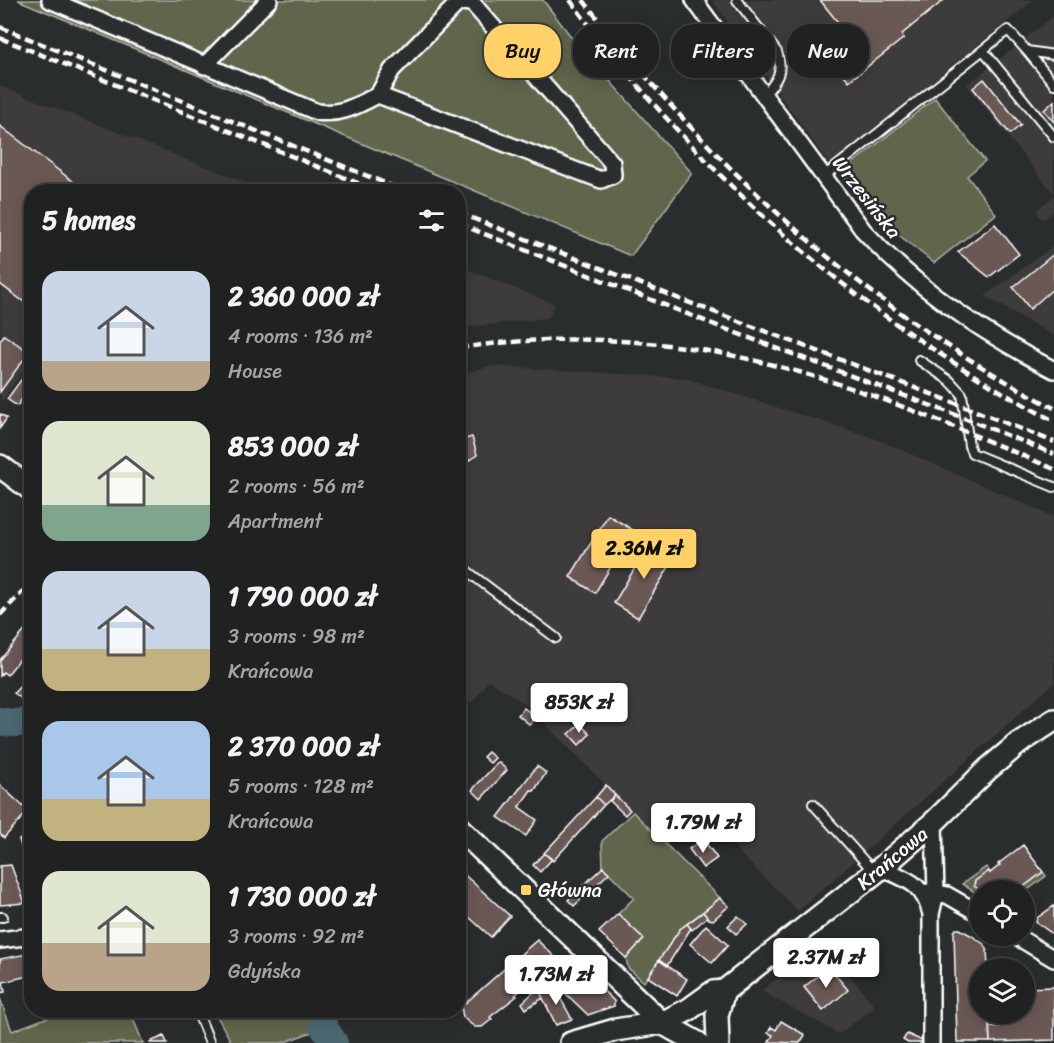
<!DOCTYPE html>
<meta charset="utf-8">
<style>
:root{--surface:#202222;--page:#2d2f2f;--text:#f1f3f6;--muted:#a2a4a5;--line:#3d3f40;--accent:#ffd166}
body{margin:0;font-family:Sriracha,sans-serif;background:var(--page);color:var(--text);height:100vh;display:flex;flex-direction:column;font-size:22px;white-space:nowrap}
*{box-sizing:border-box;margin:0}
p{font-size:20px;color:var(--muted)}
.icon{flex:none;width:33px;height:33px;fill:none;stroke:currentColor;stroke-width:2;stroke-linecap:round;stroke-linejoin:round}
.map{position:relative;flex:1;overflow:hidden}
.details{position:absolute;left:24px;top:184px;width:442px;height:834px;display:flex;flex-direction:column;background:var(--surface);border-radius:24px;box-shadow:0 3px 15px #0003,0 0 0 2px var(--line)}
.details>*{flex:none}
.guide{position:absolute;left:484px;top:24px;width:478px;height:54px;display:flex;gap:12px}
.controls{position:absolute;left:969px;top:880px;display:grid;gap:12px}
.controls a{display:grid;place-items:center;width:66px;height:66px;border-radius:50%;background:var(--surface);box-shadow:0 3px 15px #0003,0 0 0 2px var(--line);font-size:30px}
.price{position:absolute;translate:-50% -51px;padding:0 14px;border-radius:6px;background:#fff;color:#222;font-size:20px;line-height:39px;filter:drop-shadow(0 2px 3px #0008)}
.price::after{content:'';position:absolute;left:50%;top:36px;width:18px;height:14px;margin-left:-9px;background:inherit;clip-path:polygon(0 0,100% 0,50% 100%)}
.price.selected{background:var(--accent);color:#111}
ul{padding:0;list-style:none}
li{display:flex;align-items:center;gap:18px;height:150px;padding:0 18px}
li span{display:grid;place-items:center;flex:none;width:168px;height:120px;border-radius:18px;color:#555}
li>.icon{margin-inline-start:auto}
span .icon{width:72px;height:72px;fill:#fffc;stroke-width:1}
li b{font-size:26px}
h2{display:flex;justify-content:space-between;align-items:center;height:72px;padding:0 18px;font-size:26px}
.chip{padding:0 21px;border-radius:24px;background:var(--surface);box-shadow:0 3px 15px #0003,0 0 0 2px var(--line);font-size:21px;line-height:54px}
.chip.selected{background:var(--accent);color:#111}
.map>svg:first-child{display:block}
</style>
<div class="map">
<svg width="1054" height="1043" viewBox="0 0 1054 1043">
<rect width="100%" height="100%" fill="#2a2d2e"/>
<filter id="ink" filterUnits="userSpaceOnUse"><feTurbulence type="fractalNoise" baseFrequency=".0167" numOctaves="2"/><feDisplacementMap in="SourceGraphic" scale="12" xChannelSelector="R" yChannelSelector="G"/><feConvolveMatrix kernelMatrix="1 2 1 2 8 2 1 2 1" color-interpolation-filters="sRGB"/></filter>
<g filter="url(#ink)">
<path fill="#3e3a3a" d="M712 0H1034L829 164Z
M1054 16V194L967 85Z
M0 86 270 192H32L31 361 1 402Z
M1054 196V211L1045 219 1040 218 1037 213 1038 209Z
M1054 245V336L985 296Z
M459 266 555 304 548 318 459 328Z
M492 366 685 378 874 438 1054 517V683L798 911 687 801 653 832 525 704 489 680 472 703 459 693V374Z
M823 941 875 1007 839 1034 761 991Z"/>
<path fill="#5f664c" stroke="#afb2a6" stroke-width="1.5" d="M18 0H543L576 43 692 173 631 256Z
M935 98 985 161 967 176 996 214 934 263 870 212 845 178 848 167Z
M633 812 720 898 680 929 644 982 628 968 626 958 644 939 618 914 634 898 603 867 602 841Z
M986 867 989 871 974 883V886L981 891 979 895 962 884Z
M1043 872 1046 876 1025 892 1018 891Z
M829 924 757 979 738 998 736 996 745 986 824 925Z
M0 998 12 1031 64 1011H130L143 1043H0Z
M214 1011H317L320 1029 282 1043H232Z"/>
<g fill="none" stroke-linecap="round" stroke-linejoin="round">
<path stroke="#4c6770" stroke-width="28" d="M0 721C10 724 23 724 32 719
M322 1011 323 1026 334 1043"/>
</g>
<path fill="#6b5955" stroke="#fff" stroke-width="1.5" d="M820 0H944L902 34 904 38 849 81 826 53 848 35Z
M984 79 1021 125 1010 134 973 88Z
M1054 101V122L1044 110Z
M0 126 87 192H32V308L0 284Z
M995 224 1019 254 989 277 958 252Z
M1054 254V288L1030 309 1013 287Z
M4 335 29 352 0 392V341Z
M32 365V386L17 406 7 399Z
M0 414 7 418 0 428Z
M472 437 477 455 459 467V441Z
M608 515 633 530 595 593 570 577Z
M650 542 675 557 638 618 614 603Z
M32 622V644L7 675 3 672 0 676V660Z
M32 673V697L27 703 14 693Z
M524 708 536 717 530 725 518 715Z
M580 724 590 734 579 745 569 734Z
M488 752 495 758 490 763 483 757Z
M498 762 507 770 481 799 472 790Z
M537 766 546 773 534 791 531 790 519 807 537 820 526 836 498 817Z
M0 785 28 811 4 838 0 834Z
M606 785 615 795 604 805 596 797Z
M615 795 630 810 625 815 610 801Z
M596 797 604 805 553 861 544 853Z
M29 836 32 846 22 849 19 840Z
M703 839 717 858 703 868 689 849Z
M1023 845 1043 872 1018 891H981L974 886 975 881 989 871 990 873 1000 865 998 864Z
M544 853 552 859 540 872 533 865Z
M11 865 25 903 0 905V866Z
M603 867 609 873 574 906 568 900Z
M459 870 510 916 491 937 469 917 459 929Z
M720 898 729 906 713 920 709 919 703 912Z
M1054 906V935L1036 922 1037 918Z
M703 912 707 917 692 930 687 924Z
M618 914 644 939 626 958 599 932Z
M738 916 747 924 736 934 728 926Z
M687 924 691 928 667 966 659 960 680 929Z
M706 925 728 945 712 963 690 944Z
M956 929H960L972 936 985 945 987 949 988 969H980V1014H989L990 1042H957L954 932Z
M537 940 556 958 530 985 528 983 515 995 517 996 490 1017 492 1019 482 1027H475L467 1021 463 1017 461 1007Z
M27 954 32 975 3 982 5 992 0 993V959Z
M571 959 577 965 562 979 556 973Z
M659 960 687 979 677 996 648 977Z
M829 967 848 990 823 1011 804 987Z
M583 971 614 1001V1006L588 1015 563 991Z
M557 973 562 978 555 984 551 979Z
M551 979 554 982 540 992 538 988Z
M553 985 572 1019 556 1025 540 992Z
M1054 987V1040L990 1042 989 1027 1006 1026 1010 1022 1011 1014H1024V988Z
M538 988 543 998 526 1009 522 1003Z
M781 1021 805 1035 800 1043 769 1042 773 1035 768 1033 771 1027 776 1030Z
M907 1034 923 1041 922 1043H908L903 1040Z
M164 1036 167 1043H151L150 1042Z"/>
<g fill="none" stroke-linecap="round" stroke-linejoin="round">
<g stroke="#fff" stroke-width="12">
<path id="lane" d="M737 0 777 52C784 71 777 81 764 95
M983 50 1054 137
M1027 51 1054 84
M823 177 1008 30 1027 51 1054 55
M919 360 950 381 962 394 969 446 972 453 1054 487
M459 565 556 638
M813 804 874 872
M0 917H3
M197 1011 210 1043"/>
</g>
<g stroke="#fff" stroke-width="20">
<path id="street" d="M50 0 317 112C343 115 355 106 378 95L601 180 613 175 612 163 473 4 464 2 457 4 392 70 378 95
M694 0 863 230C916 288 984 334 1054 370
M204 66 269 0
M881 868C908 880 923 883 931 914
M928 892 947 895 980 914
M1016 936 1054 959
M0 940 32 936
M931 1043V914L936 893 934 822"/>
</g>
<g stroke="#fff" stroke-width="26">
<path id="secondary" d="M0 466 32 490
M459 828 662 1023 698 1043
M571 1043 615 1030 662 1023 688 1010 713 992 724 991
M718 1043 717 1015 724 991 881 868 934 822 988 769 1019 743 1054 720"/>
</g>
<use href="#lane" stroke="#2a2d2e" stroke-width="8"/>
<use href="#street" stroke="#2a2d2e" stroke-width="15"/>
<use href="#secondary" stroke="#2a2d2e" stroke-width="21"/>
<path stroke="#fff" stroke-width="4.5" stroke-dasharray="9 4.5" stroke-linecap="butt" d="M570 0C701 177 859 318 1054 421
M583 0C714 169 864 308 1054 408
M0 27 407 192
M0 38 380 192
M459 213 685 301 963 406 1054 442
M459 224 728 330 964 418 1054 454
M459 348C560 333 666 338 765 363 864 387 960 429 1054 469
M0 615 32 582"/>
</g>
</g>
<rect fill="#ffd166" stroke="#2a2d2e" stroke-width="2" x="520" y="884" width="12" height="12" rx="3"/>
<g text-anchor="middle" stroke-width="5" stroke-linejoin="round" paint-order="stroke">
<g font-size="20" fill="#fff" stroke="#2a2d2e">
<text transform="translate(867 197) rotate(52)" y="7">Wrzesińska</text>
<text transform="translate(892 858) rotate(-40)" y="7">Krańcowa</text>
</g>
<g font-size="20" fill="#fff" stroke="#2a2d2e" text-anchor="start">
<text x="538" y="897">Główna</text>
</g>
</g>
</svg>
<div class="controls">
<a><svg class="icon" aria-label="locate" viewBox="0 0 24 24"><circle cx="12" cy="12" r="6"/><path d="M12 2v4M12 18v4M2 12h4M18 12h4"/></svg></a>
<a><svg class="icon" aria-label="layers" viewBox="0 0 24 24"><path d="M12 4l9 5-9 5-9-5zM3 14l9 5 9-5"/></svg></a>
</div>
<b class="price selected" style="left:644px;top:580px">2.36M zł</b>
<b class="price" style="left:579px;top:734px">853K zł</b>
<b class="price" style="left:703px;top:854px">1.79M zł</b>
<b class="price" style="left:826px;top:989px">2.37M zł</b>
<b class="price" style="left:556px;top:1006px">1.73M zł</b>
<div class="guide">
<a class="chip selected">Buy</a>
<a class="chip">Rent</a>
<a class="chip">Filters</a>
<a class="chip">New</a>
</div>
<section class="details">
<h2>5 homes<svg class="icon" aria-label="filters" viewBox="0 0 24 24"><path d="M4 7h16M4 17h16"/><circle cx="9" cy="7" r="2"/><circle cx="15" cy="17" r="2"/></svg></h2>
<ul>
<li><span style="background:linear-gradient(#c9d6e8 75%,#b9a48a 0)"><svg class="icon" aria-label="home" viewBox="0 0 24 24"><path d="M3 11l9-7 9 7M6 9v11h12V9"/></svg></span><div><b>2 360 000 zł</b><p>4 rooms · 136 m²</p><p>House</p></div></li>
<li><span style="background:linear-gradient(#dfe7d0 70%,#7fa58c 0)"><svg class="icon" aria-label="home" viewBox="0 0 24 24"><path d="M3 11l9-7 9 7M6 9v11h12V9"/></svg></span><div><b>853 000 zł</b><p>2 rooms · 56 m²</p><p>Apartment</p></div></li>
<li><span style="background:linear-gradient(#c9d6e8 65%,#c2b280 0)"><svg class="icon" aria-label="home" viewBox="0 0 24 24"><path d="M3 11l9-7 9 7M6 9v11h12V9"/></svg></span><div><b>1 790 000 zł</b><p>3 rooms · 98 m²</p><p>Krańcowa</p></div></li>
<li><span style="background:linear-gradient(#a9c7e8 65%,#c2b280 0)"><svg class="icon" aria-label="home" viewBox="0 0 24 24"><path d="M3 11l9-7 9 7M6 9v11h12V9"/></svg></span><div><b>2 370 000 zł</b><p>5 rooms · 128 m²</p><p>Krańcowa</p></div></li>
<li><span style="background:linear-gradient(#dfe7d0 60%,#b9a48a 0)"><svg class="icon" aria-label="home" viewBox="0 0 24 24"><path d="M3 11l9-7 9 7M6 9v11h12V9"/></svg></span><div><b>1 730 000 zł</b><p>3 rooms · 92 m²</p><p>Gdyńska</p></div></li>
</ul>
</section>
</div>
